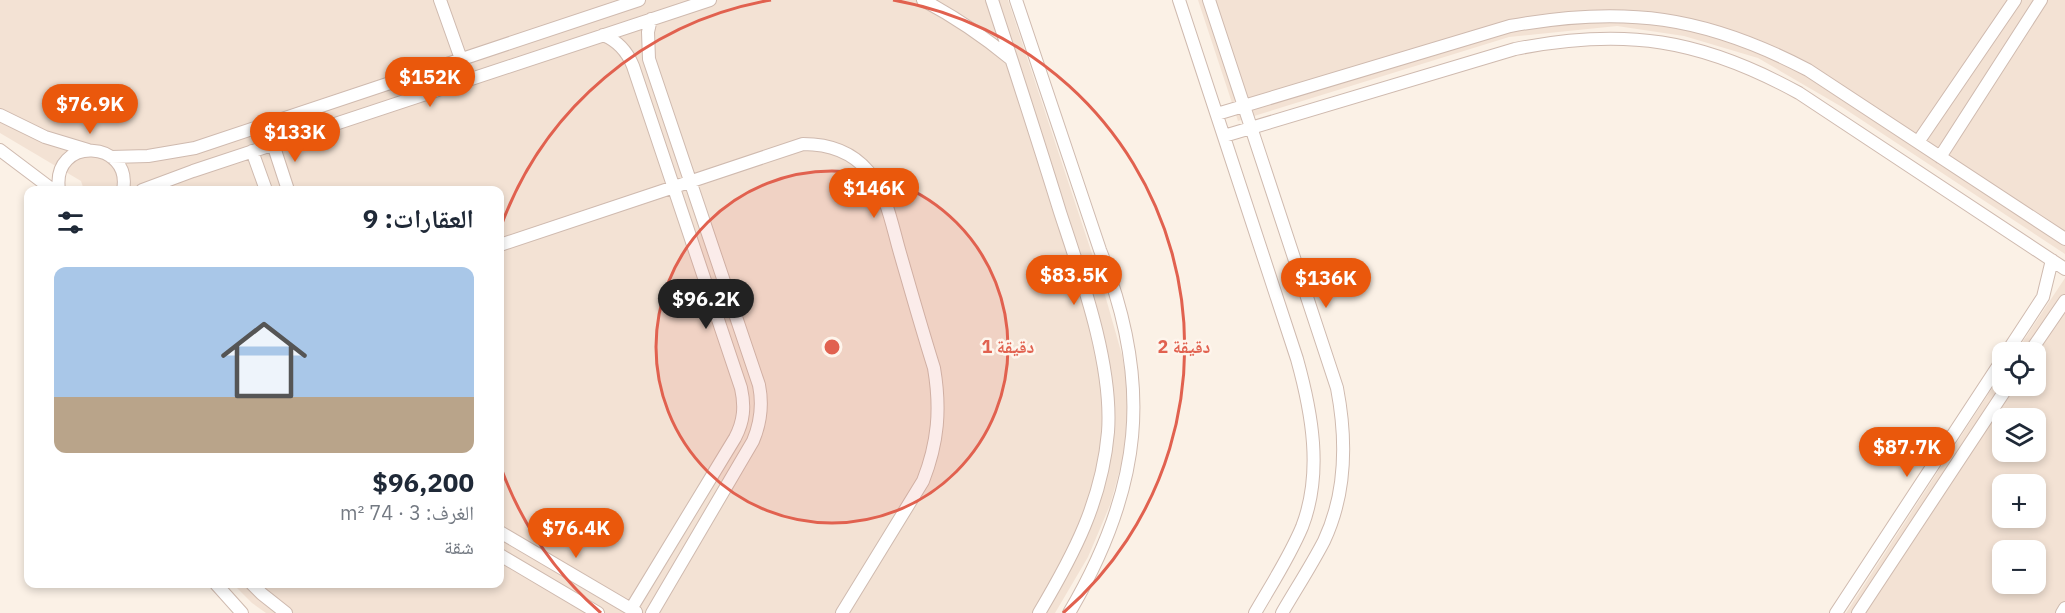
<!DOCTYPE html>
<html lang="ar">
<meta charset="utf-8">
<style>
:root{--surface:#fff;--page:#f6f6f7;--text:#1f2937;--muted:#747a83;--accent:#ea580c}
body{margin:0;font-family:"IBM Plex Sans","Noto Naskh Arabic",sans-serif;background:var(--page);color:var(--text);direction:rtl;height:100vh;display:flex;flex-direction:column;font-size:22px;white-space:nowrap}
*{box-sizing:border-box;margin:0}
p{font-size:20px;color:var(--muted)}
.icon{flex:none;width:33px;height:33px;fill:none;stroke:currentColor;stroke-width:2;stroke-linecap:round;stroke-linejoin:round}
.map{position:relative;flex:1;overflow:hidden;direction:ltr}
.sheet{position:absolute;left:24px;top:186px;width:480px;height:402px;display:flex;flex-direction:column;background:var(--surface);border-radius:12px;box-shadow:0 3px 9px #0003;direction:rtl}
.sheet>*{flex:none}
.buttons{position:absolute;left:1992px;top:342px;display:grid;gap:12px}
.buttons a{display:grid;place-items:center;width:54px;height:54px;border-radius:12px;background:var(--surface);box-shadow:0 3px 9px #0003;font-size:30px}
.price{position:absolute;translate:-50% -51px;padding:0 14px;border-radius:21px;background:var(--accent);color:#fff;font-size:20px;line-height:39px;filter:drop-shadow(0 2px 3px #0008)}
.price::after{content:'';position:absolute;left:50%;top:36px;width:18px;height:14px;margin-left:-9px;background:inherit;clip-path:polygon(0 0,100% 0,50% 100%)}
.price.current{background:#222;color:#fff}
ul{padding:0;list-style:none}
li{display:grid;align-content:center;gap:12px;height:318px;padding:0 30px}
li span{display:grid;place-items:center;height:186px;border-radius:12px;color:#555}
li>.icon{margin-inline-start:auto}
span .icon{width:108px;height:108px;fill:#fffc;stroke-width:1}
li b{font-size:26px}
h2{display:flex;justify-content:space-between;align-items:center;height:72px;padding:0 30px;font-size:26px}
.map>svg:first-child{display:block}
</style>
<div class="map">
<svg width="2065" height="613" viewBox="0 0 2065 613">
<rect width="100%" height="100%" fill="#fbf1e6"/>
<path fill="#f3e2d4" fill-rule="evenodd" d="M0 0H1008L1101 281 1122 355 1130 401 1124 455 1110 505 1088 557 1055 613H266L252 603 233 584H500V190H84L81 181 0 133Z
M1198 0H2065V254L1842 107 1758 58 1684 36 1617 26 1509 37 1238 121Z
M2065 278V613H1846L2002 373V386H2036V352H2016ZM2002 418H2036V452H2002ZM2002 484H2036V518H2002ZM2002 550H2036V584H2002Z"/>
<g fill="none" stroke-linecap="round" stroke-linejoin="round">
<g stroke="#cfbaaf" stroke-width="14">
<path id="minor" d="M440 0 461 59
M923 0C955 17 983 36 1011 59
M992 0C1015 70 1038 141 1060 212 1081 276 1113 364 1108 432 1102 501 1074 554 1039 613
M1016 0 1100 250C1154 385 1142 489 1069 613
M1179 0 1297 359C1312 413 1323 473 1302 527 1289 558 1271 585 1255 613
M1209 0 1337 388C1347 440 1347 492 1324 541 1311 566 1296 589 1282 613
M651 19 648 32 649 59 759 385C763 405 761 422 753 441L652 613
M603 35C618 41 627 51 633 66L741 388C745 406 744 421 735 438L631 609
M1217 114 1510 26C1625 5 1705 16 1808 70L2065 239
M0 115 45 137 88 150
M1224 136 1515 49C1625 27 1701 39 1799 93L2065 269
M1918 142 2015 0
M273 144 288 190
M0 150 53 190
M252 151 266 190
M111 157 148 156 195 148 639 0
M1940 157 2041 0
M59 190C51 135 133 140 123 190
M142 190 193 171 710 0
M500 245 803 144C828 144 851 151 868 171 887 193 892 226 900 253 911 291 922 330 934 368 941 409 938 443 923 481L842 613
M2007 352 2043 297 2052 260
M2030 352 2065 301
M500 532 636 612
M500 555 598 613
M216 584 242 613
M252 584 262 594 286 613
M1836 613 2002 360
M1858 613 2008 386
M2062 613 2065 608"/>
</g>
<use href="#minor" stroke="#fff" stroke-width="12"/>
</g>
<circle cx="832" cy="347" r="176" fill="#e1614f" fill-opacity=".12"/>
<g fill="none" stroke="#e1614f" stroke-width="3">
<circle cx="832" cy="347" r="176"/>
<path d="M601 613A352 352 0 0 1 500 465M500 229A352 352 0 0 1 771 0M893 0A352 352 0 0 1 1063 613"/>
</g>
<circle cx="832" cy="347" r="9" fill="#e1614f" stroke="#fef5ec" stroke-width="3"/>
<g font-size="18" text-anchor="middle" font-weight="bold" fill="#e1614f" stroke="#fef5ec" stroke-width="5" stroke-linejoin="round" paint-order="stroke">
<text x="1008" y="353">1 دقيقة</text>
<text x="1184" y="353">2 دقيقة</text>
</g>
</svg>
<div class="buttons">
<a><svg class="icon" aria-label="locate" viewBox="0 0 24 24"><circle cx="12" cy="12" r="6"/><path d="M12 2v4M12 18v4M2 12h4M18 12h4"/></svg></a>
<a><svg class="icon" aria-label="layers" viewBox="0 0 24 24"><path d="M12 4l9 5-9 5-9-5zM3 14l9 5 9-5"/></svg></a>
<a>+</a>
<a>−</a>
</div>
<b class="price" style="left:430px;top:108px">$152K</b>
<b class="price" style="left:90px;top:135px">$76.9K</b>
<b class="price" style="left:295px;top:163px">$133K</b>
<b class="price" style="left:874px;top:219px">$146K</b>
<b class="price" style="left:1074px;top:306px">$83.5K</b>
<b class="price" style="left:1326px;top:309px">$136K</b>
<b class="price current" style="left:706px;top:330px">$96.2K</b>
<b class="price" style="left:1907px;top:478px">$87.7K</b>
<b class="price" style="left:576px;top:559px">$76.4K</b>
<section class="sheet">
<h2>العقارات: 9<svg class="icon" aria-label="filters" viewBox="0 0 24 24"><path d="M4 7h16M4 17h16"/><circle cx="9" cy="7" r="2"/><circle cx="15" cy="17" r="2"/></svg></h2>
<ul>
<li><span style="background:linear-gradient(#a9c7e8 70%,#b9a48a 0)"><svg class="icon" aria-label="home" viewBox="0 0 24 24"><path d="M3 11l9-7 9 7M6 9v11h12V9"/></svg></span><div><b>$96,200</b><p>الغرف: 3 · 74 m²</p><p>شقة</p></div></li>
</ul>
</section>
</div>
